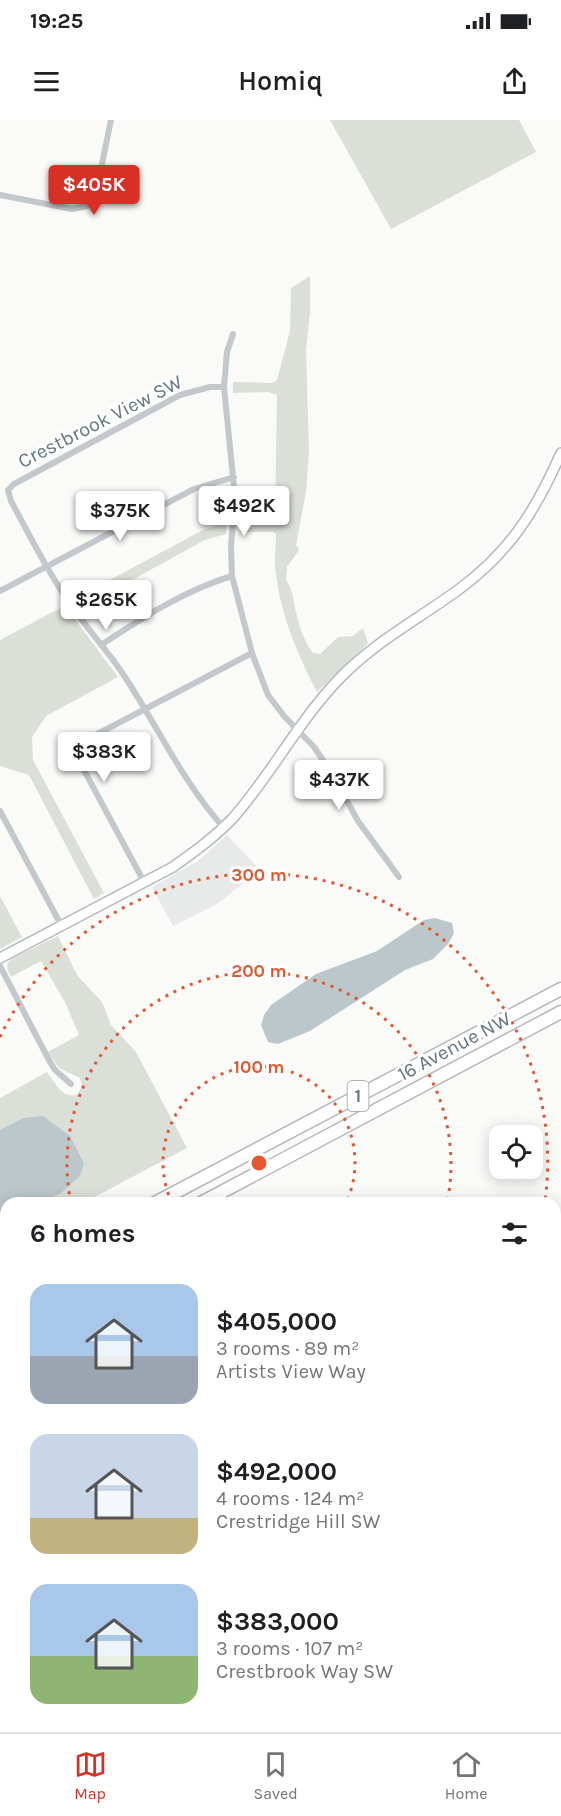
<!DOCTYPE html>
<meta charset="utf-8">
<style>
:root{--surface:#fff;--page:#f2f2f2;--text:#202124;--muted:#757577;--line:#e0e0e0;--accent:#d93025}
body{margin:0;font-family:Karla,sans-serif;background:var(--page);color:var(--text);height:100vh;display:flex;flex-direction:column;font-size:22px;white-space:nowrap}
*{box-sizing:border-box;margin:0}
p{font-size:20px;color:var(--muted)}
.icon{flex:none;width:33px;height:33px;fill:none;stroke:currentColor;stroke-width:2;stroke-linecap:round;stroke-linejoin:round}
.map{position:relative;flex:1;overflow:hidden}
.panel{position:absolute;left:0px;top:1077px;width:561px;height:536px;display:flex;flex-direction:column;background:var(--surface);border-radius:18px 18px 0 0;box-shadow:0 3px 15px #0003}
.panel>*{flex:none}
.fabs{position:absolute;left:489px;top:1005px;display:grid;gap:12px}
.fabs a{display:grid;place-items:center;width:54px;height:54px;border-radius:12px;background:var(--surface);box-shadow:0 3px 15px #0003;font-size:30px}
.price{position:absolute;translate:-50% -51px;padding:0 14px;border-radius:6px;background:#fff;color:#222;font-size:20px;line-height:39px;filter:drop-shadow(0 2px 3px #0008)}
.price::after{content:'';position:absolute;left:50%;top:36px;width:18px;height:14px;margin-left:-9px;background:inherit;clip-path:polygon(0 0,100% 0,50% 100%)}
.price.selected{background:var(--accent);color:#fff}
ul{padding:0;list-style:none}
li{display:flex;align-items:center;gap:18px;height:150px;padding:0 30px}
li span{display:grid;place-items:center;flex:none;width:168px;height:120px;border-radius:18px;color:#555}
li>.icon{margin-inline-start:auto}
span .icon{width:72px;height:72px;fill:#fffc;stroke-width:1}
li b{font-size:26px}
h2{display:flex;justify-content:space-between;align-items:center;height:72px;padding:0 30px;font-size:26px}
.status{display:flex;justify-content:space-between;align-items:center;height:42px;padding:0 30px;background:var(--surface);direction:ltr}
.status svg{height:16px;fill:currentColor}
header{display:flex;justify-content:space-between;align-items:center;height:78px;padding:0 30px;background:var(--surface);font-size:27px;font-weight:600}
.tabs{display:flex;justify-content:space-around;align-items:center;height:84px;border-top:2px solid var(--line);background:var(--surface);font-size:16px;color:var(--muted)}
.tabs a{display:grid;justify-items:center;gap:3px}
.tabs .selected{color:var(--accent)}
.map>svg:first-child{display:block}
</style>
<div class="status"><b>19:25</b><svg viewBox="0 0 49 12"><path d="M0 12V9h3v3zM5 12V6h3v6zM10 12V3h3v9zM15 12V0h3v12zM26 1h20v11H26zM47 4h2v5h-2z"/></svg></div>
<header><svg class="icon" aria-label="menu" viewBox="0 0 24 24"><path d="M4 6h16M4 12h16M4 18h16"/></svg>Homiq<svg class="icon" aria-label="share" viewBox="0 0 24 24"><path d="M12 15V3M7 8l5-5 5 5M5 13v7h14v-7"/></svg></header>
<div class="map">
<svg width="561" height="1612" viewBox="0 0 561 1612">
<rect width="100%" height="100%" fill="#fafaf8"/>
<path fill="#e8e9e9" d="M227 715 260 750 217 784 173 806 152 767 198 741Z"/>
<path fill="#dadfd7" d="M330 0H519L536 32 391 109Z
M310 156V192L306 230 309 331 306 372 296 425 299 430 287 447 286 460C293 470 293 480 296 492 299 507 304 521 313 533L320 534 338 517 353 516 363 508 368 523 317 572C297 534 277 486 275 442 275 433 276 423 276 414L273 412H240V403L272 402 275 399 277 275 268 272 233 273V262L272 263 277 260 290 211 291 168Z
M227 401 226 414 205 420 119 467 101 476 83 493C79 491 76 486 75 482L106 462 201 411Z
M64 486 69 489 74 498 118 557 46 596 32 617 33 640 104 773 94 779 29 655 0 646V520Z
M0 776 22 817 0 829Z
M58 816 77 855 102 882 111 905 136 932 187 1028 83 1083H6V1124L0 1127V978L47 952C56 963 61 978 77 975L82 966 80 958 59 948 48 932 79 915 65 882 41 841 11 857C7 849 5 845 11 839Z
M555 1118 560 1122 561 1199 559 1202 555 1201Z
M555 1482H561V1612H308V1607L555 1606Z
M58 1607 217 1606 218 1612H56Z"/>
<path fill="#bbc7cb" d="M435 798 452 803 454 813 448 824 433 839 405 850 310 911 278 924 268 922 261 905 264 895 271 885 316 854 377 831 424 800Z
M43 996 70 1016 84 1043 80 1056 61 1073 40 1083H6V1100L0 1103V1010L23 998Z"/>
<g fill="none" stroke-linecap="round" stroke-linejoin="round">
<g stroke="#b3babf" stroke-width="12">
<path id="secondary" d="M0 838 173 747C194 732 215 717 233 698 271 655 298 602 338 560 373 523 417 500 458 470 510 432 536 390 561 333
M555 1346 561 1345
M0 1520H6"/>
</g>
<g stroke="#b4b9bd" stroke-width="15">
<path id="highway" d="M155 1083 561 869
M201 1083 561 892
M0 1165 6 1162
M0 1189 6 1186"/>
</g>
<path stroke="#c3c8cc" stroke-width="6" d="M0 75 72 89 87 86 96 73 111 0
M233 214 227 232 224 267 235 377 231 426 232 456 252 533 268 575 284 596 314 627 331 652 358 701 399 757
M0 471 194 369 234 357
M101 525C142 498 185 470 232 456
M0 691 61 805
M223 707C182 661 157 605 123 554 108 531 89 511 73 488 49 454 31 418 11 381L8 370 14 364 180 275 210 267H224
M144 762 77 637 76 629 84 621 252 533
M0 846 50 942 55 950 71 964
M555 1257 561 1264
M0 1280 6 1276
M0 1323 6 1337
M555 1430 561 1429
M258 1606V1612
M268 1606 269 1612
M17 1612V1606"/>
<use href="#secondary" stroke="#fff" stroke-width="9"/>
<use href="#highway" stroke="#fff" stroke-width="12"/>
</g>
<g fill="none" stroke="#e4572e" stroke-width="3" stroke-dasharray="3 6">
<path d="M172 1083A96 96 0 1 1 346 1083"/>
<path d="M71 1083A192 192 0 1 1 447 1083"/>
<path d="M0 917A288 288 0 0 1 545 1081"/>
</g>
<g text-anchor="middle" stroke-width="6" stroke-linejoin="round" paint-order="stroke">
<rect fill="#fff" stroke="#939fa8" stroke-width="1.5" x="347.5" y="961" width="21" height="30" rx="4.5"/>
<g font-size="18" font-weight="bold" fill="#657683">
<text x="358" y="982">1</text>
</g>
<g font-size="20" fill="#657683" stroke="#fff">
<text transform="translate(100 301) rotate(-27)" y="7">Crestbrook View SW</text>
<text transform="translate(454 926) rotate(-28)" y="7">16 Avenue NW</text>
</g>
</g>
<circle cx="259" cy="1043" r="9" fill="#e4572e" stroke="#fff" stroke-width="3"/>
<g font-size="18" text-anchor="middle" font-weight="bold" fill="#e4572e" stroke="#fff" stroke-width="6" stroke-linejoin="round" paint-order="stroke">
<text x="259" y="761">300 m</text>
<text x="259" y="857">200 m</text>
<text x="259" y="953">100 m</text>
</g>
</svg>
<div class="fabs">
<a><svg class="icon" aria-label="locate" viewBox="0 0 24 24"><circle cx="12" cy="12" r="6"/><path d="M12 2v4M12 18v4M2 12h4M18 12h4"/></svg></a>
</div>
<b class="price selected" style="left:94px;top:96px">$405K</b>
<b class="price" style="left:244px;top:417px">$492K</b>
<b class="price" style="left:120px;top:422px">$375K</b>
<b class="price" style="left:106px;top:511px">$265K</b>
<b class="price" style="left:104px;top:663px">$383K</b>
<b class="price" style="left:339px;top:691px">$437K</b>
<section class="panel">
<h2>6 homes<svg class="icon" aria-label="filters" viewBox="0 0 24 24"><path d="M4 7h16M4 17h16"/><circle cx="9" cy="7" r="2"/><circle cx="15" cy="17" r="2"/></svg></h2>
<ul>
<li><span style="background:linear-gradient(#a9c7e8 60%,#9aa5b1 0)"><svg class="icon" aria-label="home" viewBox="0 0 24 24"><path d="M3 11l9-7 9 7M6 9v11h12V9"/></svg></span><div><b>$405,000</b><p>3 rooms · 89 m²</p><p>Artists View Way</p></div></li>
<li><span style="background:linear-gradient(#c9d6e8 70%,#c2b280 0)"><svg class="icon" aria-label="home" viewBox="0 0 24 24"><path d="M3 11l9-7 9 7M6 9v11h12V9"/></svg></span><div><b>$492,000</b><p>4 rooms · 124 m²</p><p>Crestridge Hill SW</p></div></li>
<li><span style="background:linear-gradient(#a9c7e8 60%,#8fb573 0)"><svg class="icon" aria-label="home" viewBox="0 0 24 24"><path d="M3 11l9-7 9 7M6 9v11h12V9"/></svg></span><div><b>$383,000</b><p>3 rooms · 107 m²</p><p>Crestbrook Way SW</p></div></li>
</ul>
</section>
</div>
<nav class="tabs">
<a class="selected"><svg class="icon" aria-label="map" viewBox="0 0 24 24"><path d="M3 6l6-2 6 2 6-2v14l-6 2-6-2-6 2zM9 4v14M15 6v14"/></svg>Map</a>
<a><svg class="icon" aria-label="saved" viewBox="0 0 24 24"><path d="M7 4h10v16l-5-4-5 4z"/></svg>Saved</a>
<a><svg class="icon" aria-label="home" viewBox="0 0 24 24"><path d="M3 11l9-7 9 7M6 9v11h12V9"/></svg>Home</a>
</nav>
